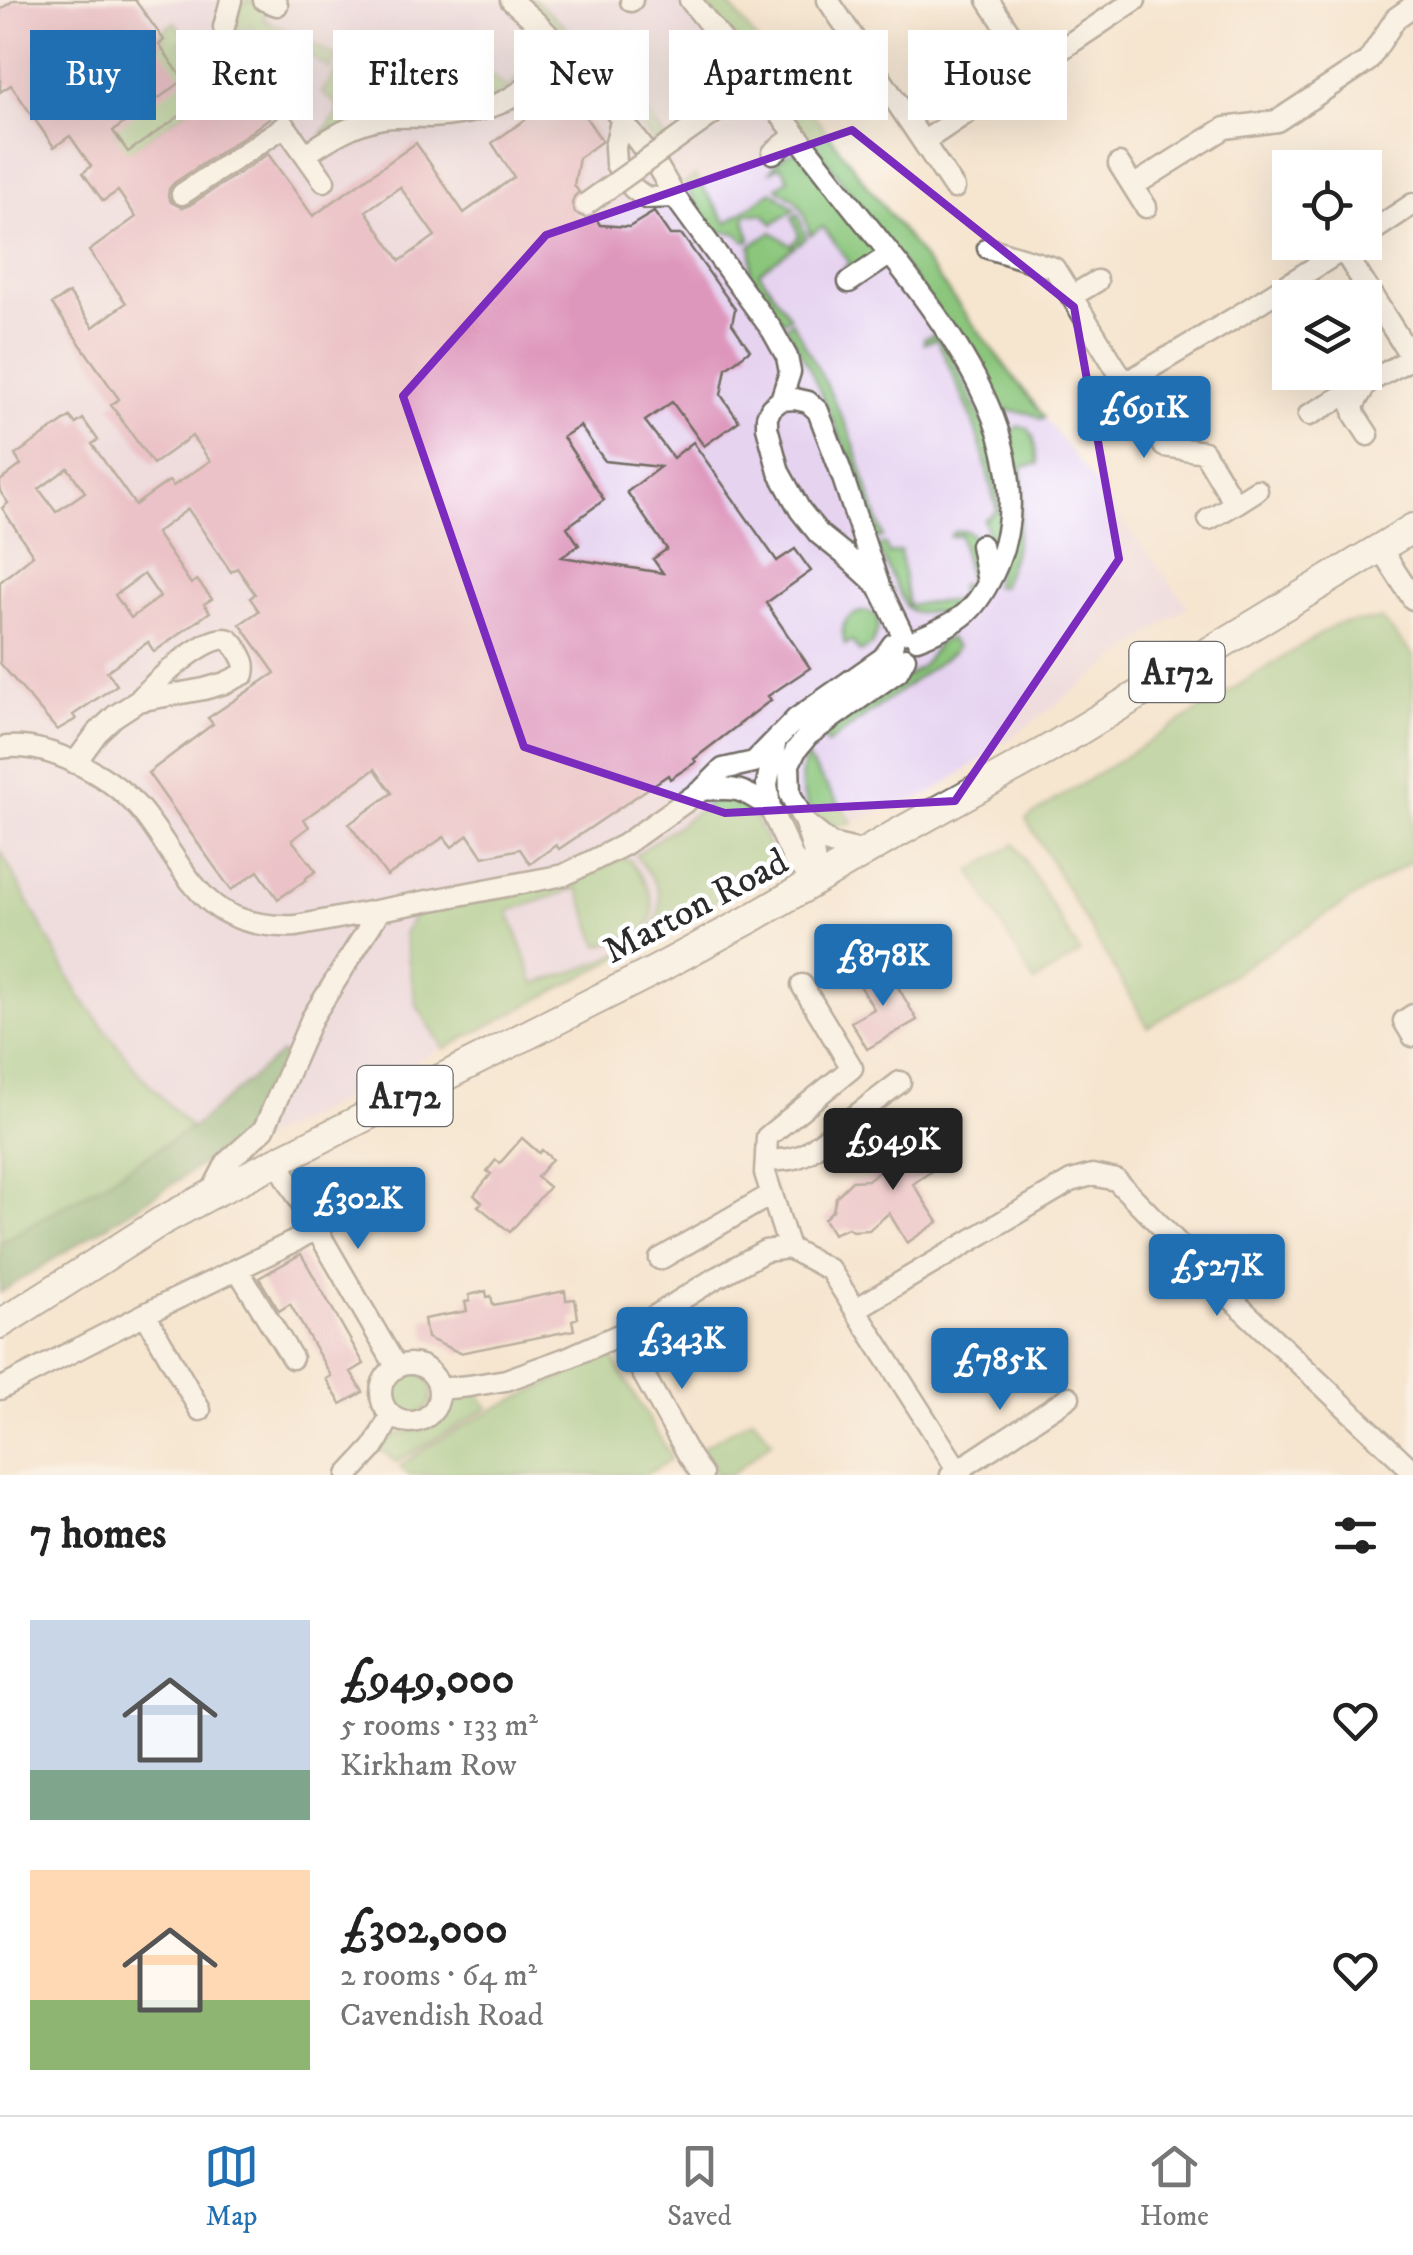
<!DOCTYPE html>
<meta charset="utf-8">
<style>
:root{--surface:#fff;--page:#f2f2f2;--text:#222;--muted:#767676;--line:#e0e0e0;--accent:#1f6fb2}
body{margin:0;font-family:"IM FELL DW Pica",serif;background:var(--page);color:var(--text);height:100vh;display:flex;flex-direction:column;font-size:38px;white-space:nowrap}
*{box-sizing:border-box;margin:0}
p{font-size:32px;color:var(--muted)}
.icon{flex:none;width:55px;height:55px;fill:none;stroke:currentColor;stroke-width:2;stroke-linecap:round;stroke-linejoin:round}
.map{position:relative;height:1475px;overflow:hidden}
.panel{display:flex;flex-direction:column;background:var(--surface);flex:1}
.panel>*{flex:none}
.top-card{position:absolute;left:30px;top:30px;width:1355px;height:90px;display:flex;gap:20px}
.tools{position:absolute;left:1272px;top:150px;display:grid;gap:20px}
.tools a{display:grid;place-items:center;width:110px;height:110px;border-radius:0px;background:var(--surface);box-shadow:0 10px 40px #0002;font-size:50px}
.price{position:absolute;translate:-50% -85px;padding:0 22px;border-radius:10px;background:var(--accent);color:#fff;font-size:32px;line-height:65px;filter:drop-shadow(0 2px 5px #0008)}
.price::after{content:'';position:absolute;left:50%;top:60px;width:30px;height:22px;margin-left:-15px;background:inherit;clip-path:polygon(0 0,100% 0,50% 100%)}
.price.on{background:#222;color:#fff}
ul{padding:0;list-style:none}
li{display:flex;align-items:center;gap:30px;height:250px;padding:0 30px}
li span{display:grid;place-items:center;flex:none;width:280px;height:200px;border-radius:0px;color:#555}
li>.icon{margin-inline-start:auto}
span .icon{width:120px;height:120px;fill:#fffc;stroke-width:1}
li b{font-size:42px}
h2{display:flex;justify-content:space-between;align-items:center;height:120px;padding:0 30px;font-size:42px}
.chip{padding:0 35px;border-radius:0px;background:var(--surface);box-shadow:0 10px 40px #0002;font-size:35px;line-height:90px}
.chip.on{background:var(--accent);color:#fff}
.tabs{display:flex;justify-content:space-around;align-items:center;height:140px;border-top:2px solid var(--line);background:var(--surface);font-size:28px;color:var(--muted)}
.tabs a{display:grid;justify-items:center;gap:5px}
.tabs .on{color:var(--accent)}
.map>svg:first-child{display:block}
</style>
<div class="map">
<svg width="1413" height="1475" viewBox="0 0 1413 1475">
<rect width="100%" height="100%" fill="#fff"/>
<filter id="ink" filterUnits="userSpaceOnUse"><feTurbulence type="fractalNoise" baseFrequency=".01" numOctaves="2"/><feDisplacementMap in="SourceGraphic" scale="20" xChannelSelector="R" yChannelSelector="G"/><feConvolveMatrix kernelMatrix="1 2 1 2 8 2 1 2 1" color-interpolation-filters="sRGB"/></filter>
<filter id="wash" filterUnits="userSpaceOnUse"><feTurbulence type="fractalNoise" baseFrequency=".0048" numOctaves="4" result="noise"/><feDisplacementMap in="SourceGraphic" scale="40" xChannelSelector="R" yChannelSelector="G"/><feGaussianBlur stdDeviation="2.25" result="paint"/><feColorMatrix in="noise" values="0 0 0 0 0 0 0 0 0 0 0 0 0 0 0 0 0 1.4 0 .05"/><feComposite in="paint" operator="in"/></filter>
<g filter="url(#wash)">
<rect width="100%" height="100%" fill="#f6e5cf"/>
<path fill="#e6d3f0" d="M0 0H726L1188 606 984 758 929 794 838 827 750 878 672 930 295 1124 191 1169 0 930Z"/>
<path fill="#8bc67b" stroke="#5b7853" stroke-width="2.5" d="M247 0 258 3 268 9 264 20 303 38 337 57 330 69 293 44 290 47 277 36 265 46 251 26 238 34C235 21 235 8 247 0Z
M529 0H535C584 41 626 87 665 137L655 144 613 89Z
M703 0H726L778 68 772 76 774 95Z
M175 22 186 37 179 44 213 91 122 157 111 142 117 137 113 131 159 45 164 40 159 33Z
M544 48 545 58 531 76 495 98 322 134 338 113 335 103 322 93 343 61 392 90 398 85 410 90 435 81 462 100 473 89 478 94 491 75 507 88Z
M783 75 1044 417 1040 419C1028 409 1020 414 1007 410 994 406 985 380 979 368L789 110 792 107C785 97 778 87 783 75Z
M798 152 876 249V254L847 274 844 268 850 263 823 227 810 235C806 222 804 206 791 197 786 194 781 192 777 187L789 179 781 166 771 171C776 161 786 152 798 152Z
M695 176 727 223 772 191 795 209 773 224 764 214H748L745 217 750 240 745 241 737 233 714 231 684 184Z
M798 214 806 238 759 272 790 317 783 321 750 276 752 249 750 246 772 232 791 245 799 236 792 217Z
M792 321 827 386 851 436 883 537 876 539 854 466 811 371 786 326Z
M935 334 945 341 988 434 995 469 1001 517 991 547 984 520 997 511 983 453 970 413 937 339 924 343V338Z
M1019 426 1028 428 1033 436 1038 464 1022 467C1023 510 1019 547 1001 587L994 586 1017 484 1011 436 1013 430Z
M957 531H966L972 535C984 573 980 592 948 617 946 616 938 612 936 612 923 610 918 617 906 607L877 546 885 544 889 554 900 551 908 605 959 600 960 585 970 584 960 535 950 537 951 534Z
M867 611 877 616 878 628 872 645 860 652 852 641 845 645C839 625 845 614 867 611Z
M1381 619 1413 655V860L1148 1027 1026 819 1336 624Z
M949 638 957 647 953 652 827 744 822 737 922 666 939 643Z
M806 757 853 823 839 827C831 823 821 820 815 815 800 801 798 773 806 757Z
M728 799C754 803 761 832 772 853L764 870 672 930 444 1049 416 1004 404 933 416 913 562 883 621 858 630 860C644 878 668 914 639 933 629 939 611 942 599 946L578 888 509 911 535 984C572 971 670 949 659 895 656 880 644 867 635 855L711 802Z
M1015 844 1080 953 1034 982 971 871Z
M0 850 79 995 138 1072 191 1128 102 1184 0 1243Z
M611 1355 670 1455V1460L645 1475H407L400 1466 426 1448 496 1408Z
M388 1393a22 22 0 1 1 44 0a22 22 0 1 1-44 0Z
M479 1392 488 1408 396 1462 379 1449 394 1435 426 1428 434 1423 454 1400Z
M753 1418 772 1441 731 1475H717L701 1448Z"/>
<path fill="#70ab6b" stroke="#4e6b4b" stroke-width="2.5" d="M281 1053 290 1061 266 1111 250 1129 179 1180 0 1293V1243L102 1184 191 1129Z"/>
<g id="blocks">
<path fill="#de97bc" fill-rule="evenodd" d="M14 0H135L164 40 159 45 184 80 113 131 128 152 277 48 307 89 252 131 174 183 169 189 168 196 171 202 182 208 190 205 268 154 313 216 416 143 464 213 514 177 492 143 574 85 587 101 585 116 602 141 579 158 574 185 579 192 574 197 572 204 575 213 586 218 594 215 600 225 629 227 654 212 670 235H682L735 309 732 324 750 350 726 368 721 395 739 421 704 446 672 402 645 421 673 458 693 442 777 561 795 549 811 571 766 603 810 668 768 696 771 700 694 759 696 762 670 779 668 775 559 849 556 845 530 864 520 849 483 857 468 835 452 847 444 837 387 876 349 824 392 793 375 769 304 819 309 827 292 840 316 871 306 878V880L278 899 258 871 231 890 148 773 213 724 208 718 275 673 240 624 259 611 250 598 255 594 237 568 231 572 188 509 156 533 191 584 197 580 212 599 204 604 210 612 154 652 148 642 107 671 117 685 73 715 76 719 57 730 0 663V582L33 555 2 508 8 503 0 491V481L21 465 15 455 70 417 76 424 83 419 98 440 92 444 135 505 169 481 173 486 210 461 192 436 153 464 111 405 119 399 52 304 69 293 93 327 126 303 89 251 136 217 118 191 103 201 83 173 91 166 70 136 54 147 11 85 0 92V10ZM400 187 435 236 400 261 366 211ZM580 426 605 461 660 467 627 492 667 549 653 559 663 573 562 557 579 545 567 527 604 500 563 437ZM68 468 85 492 56 512 39 489ZM144 574 160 597 131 618 115 595Z
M886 966 917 1020 867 1049 851 1022 874 1009 858 982Z
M924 1126 934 1142 945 1133 957 1153 913 1184 938 1222 907 1243 889 1213 869 1230 852 1231 848 1228 833 1234 824 1219 833 1210 836 1197 852 1181 868 1180 883 1168 887 1174 922 1151 911 1135Z
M522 1138 539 1153 542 1150 552 1159 537 1177 549 1187 510 1232 478 1206 482 1202 474 1195 491 1174 487 1171 496 1160 500 1163Z
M301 1254 364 1364 351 1372 363 1392 341 1404 326 1379 331 1376 290 1304 279 1311 259 1278Z
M486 1291 487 1297 491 1296 493 1305 565 1291 566 1300 575 1299 578 1318 572 1320 574 1330 460 1353 427 1338 424 1319 467 1311 465 1302 470 1301 469 1295Z"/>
</g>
</g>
<g filter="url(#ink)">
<use href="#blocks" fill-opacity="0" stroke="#726c64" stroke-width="2.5"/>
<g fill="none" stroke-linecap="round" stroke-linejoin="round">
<g stroke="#726c64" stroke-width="25">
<path id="minor" d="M264 0 277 5
M511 0 538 24 594 83 659 169 675 197 772 330 787 357 790 372 781 400 771 408 767 417V427L779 472 800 510 819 534 844 554 879 586
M690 0C741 63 790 127 840 191 915 288 1053 432 997 565 977 611 963 621 917 639
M828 0 954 188
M988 0 1033 68
M631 1 632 0
M224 27 231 0
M621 121 615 147 616 164 633 188 646 198 675 197
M923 142 1135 0
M773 153 796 135
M306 154C330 138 354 123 383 118 398 116 414 117 430 117 453 116 476 112 498 104 524 93 546 72 566 52
M1119 164 1146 207
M1133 186 1225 128 1277 121 1368 61 1396 18 1413 6
M182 194 285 126 324 181
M1365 236 1413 204
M988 248 1054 268 1125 383 1238 316 1355 242
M1343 250 1413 360
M849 282 889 255
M1072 296 1097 281
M1125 383 1164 446 1204 452 1235 504 1209 519
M1366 384 1353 406 1355 415 1368 435
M781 400 795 399 808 402 818 411 840 469 879 586 902 633
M1309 415 1412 358
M1235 504 1257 490
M981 545 988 582
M1380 548 1413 599
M776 740 767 784 770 808 794 860 817 882
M0 748C45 740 108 774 138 807 163 835 189 891 221 910 243 923 271 927 296 926L564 875 624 845 702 790 723 769 754 762 796 719 883 658 893 644
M75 763 97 733 115 716 138 701 204 689 225 683 244 674C246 664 244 661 239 652 236 648 233 642 229 640 209 630 151 686 138 701
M702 790C737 787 741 788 770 808
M805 823 831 844 865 852
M817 882 813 850 805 823 790 794 789 764 796 750 808 735 898 671 905 658
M1413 1015 1404 1021 1413 1036
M277 1161 397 1368
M766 1161C781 1160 795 1160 807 1153L900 1082
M210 1195 227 1162 264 1129 312 1018 380 910
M789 1248 765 1173 767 1137 852 1068 802 985
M789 1248 830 1270 961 1475
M660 1259 772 1194
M238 1270 292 1358
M856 1309 1071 1181 1092 1175 1116 1180 1244 1311 1413 1471
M145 1314 200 1410
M621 1334 688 1454 702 1475
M381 1393a29 29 0 1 1 58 0a29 29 0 1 1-58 0Z
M0 1389 145 1314 295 1241 315 1229
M439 1389 469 1386 506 1380 567 1358 639 1326 714 1279 765 1251 789 1248
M348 1475 374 1447 391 1415
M951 1475 1069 1397"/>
</g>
<g stroke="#726c64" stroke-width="32">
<path id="major" d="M0 1324 160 1222 210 1195 652 972 752 918 896 834 1047 750 1413 528"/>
</g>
<use href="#minor" stroke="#fff" stroke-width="20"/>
<use href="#major" stroke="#fff" stroke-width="28"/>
<g stroke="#726c64" stroke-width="25" stroke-linecap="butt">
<path id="minor-bridge" d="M586 204 736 97"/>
</g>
<use href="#minor-bridge" stroke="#fff" stroke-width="20"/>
</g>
</g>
<path d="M0 0H1413V1475H0ZM852 130 1074 307 1119 559 955 801 725 813 524 747 403 396 546 235Z" fill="#f6e5cf" fill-opacity=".55" fill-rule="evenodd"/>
<path fill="none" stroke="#7b2cbf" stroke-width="8" stroke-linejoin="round" d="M852 130 1074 307 1119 559 955 801 725 813 524 747 403 396 546 235Z"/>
<g text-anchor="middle" stroke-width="9" stroke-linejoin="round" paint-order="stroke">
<g fill="#fff" stroke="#6b6b6b" stroke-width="2.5">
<rect x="1129.5" y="642" width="95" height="60" rx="8"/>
<rect x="357.5" y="1066" width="95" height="60" rx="8"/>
</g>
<g font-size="35" font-weight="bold" fill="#2b2b2b">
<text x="1177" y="684">A172</text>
<text x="405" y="1108">A172</text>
</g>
<g font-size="38" fill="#2b2b2b" stroke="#fff">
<text transform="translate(695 905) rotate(-28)" y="13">Marton Road</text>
</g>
</g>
</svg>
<div class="tools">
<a><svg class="icon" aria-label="locate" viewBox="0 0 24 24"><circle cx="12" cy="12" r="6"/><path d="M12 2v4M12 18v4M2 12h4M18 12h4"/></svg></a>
<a><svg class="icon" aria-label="layers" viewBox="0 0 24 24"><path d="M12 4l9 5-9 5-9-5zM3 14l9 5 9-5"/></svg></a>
</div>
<b class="price" style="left:1144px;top:461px">£691K</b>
<b class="price" style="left:883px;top:1009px">£878K</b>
<b class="price on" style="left:893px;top:1193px">£949K</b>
<b class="price" style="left:358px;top:1252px">£302K</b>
<b class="price" style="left:1217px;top:1319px">£527K</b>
<b class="price" style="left:682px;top:1392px">£343K</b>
<b class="price" style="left:1000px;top:1413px">£785K</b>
<div class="top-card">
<a class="chip on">Buy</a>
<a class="chip">Rent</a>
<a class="chip">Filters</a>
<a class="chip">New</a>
<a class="chip">Apartment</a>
<a class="chip">House</a>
</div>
</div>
<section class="panel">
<h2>7 homes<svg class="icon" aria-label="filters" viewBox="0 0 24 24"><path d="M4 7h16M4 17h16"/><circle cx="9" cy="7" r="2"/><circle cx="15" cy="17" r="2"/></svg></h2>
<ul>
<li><span style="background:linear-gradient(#c9d6e8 75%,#7fa58c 0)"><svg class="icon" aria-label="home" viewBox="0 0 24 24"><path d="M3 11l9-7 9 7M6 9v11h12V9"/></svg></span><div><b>£949,000</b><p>5 rooms · 133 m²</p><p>Kirkham Row</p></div><svg class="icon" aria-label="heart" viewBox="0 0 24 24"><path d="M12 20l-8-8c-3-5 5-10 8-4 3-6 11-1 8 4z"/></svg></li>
<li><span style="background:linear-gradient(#ffd9b3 65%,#8fb573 0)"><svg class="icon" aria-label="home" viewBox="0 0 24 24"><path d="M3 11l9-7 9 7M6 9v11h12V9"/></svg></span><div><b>£302,000</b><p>2 rooms · 64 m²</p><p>Cavendish Road</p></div><svg class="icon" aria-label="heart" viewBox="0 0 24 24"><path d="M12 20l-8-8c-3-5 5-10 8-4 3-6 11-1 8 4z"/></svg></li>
</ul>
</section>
<nav class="tabs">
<a class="on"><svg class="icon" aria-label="map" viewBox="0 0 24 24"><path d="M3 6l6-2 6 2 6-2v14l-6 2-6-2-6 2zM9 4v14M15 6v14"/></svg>Map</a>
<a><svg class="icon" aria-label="saved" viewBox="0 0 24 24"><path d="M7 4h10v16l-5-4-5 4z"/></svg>Saved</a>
<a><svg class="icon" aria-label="home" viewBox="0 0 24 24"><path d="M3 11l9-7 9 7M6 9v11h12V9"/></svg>Home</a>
</nav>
